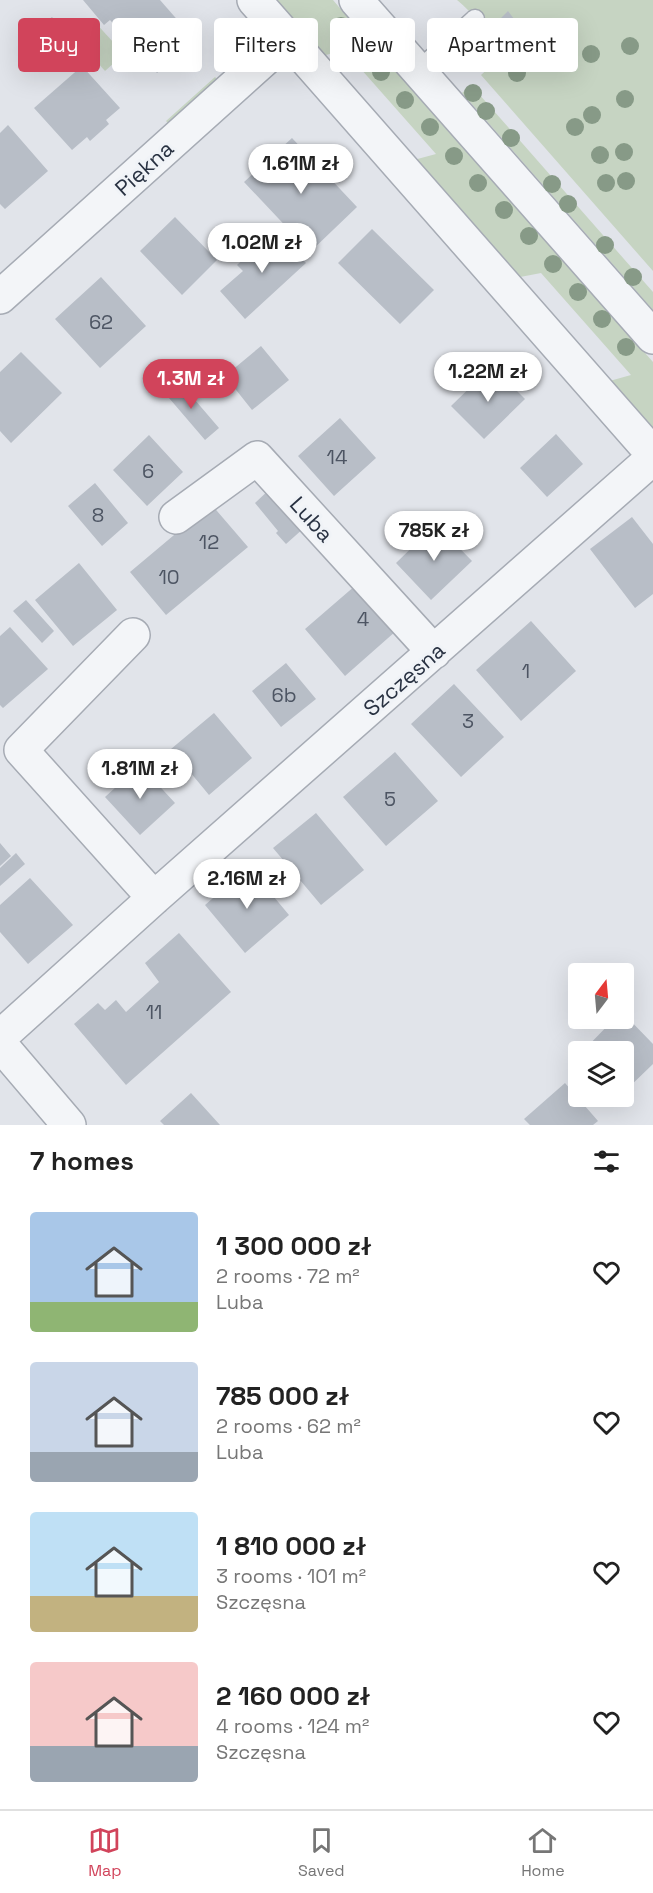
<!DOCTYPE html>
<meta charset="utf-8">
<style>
:root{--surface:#fff;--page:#f2f2f2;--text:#222;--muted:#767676;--line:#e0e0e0;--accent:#d1445b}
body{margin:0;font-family:"Space Grotesk",sans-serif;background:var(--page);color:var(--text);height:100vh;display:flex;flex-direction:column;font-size:22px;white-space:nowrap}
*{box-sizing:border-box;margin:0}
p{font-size:20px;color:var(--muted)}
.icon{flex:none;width:33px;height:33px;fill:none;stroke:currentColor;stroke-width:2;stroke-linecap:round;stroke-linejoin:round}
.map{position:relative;height:1125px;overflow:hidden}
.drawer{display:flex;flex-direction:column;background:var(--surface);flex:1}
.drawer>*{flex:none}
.hud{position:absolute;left:18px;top:18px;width:618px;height:54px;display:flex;gap:12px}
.needle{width:39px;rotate:16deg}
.tools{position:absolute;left:568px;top:963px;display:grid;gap:12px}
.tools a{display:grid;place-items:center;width:66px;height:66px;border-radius:6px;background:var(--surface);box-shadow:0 6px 24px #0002;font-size:30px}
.price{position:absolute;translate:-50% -51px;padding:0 14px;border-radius:21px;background:#fff;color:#222;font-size:20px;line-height:39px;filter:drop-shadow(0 2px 3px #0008)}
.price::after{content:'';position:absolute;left:50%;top:36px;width:18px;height:14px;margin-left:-9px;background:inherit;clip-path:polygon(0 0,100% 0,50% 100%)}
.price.on{background:var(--accent);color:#fff}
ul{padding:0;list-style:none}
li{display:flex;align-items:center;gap:18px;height:150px;padding:0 30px}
li span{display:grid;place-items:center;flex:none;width:168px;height:120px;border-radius:6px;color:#555}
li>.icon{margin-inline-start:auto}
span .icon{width:72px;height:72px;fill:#fffc;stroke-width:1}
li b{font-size:26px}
h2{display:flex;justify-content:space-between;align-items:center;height:72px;padding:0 30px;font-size:26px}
.pill{padding:0 21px;border-radius:6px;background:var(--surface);box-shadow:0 6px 24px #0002;font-size:21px;line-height:54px}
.pill.on{background:var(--accent);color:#fff}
.tab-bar{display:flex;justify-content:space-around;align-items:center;height:84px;border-top:2px solid var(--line);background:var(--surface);font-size:16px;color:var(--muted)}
.tab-bar a{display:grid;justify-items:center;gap:3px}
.tab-bar .on{color:var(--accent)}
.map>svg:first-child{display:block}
</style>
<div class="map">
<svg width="653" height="1125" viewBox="0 0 653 1125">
<rect width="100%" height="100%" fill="#e1e4ea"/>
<path fill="#c6d4c2" d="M271 0H333L361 33 340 51 319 57Z
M457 0H653V271L481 75C511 50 479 19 457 0Z
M93 20 124 54 105 71 74 36Z
M378 51 653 362V434L606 382 631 375 541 273 515 278 410 161 436 154 360 68Z
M215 77 225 88 176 132 166 121Z
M471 85 653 292V310L462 93Z"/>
<path fill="#b8bec7" d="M83 0H160L195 40 157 73 110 20 104 25Z
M508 11 514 19 505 27 499 20Z
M52 17 71 40 38 66 19 44Z
M82 66 120 108 106 120 109 124 90 141 87 137 72 150 34 108Z
M8 125 48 171 5 209 0 204V133Z
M292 138 357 207 310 252 244 182Z
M175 217 217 260 182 295 140 251Z
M372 229 434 290 400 324 338 263Z
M275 230 306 263 245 319 220 291 243 271 237 265Z
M101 277 146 326 100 368 55 319Z
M261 346 289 380 252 410 225 376Z
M21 352 62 393 11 443 0 431V372Z
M492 366 525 399 484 439 451 406Z
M177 379 219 428 205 440 163 391Z
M340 418 376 458 334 496 298 456Z
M556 434 583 464 547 497 520 468Z
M149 435 183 472 147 506 113 470Z
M95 483 128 523 102 546 68 506Z
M272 487 304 528 286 544 276 533 278 531 255 503Z
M211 504 248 547 166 615 130 572Z
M632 517 653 544V594L635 608 590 549Z
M436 524 472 561 431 600 396 563Z
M79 563 117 610 73 646 35 600Z
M356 585 396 631 345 676 305 629Z
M26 600 54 631 42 643 13 611Z
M531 621 576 671 521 721 476 670Z
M10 627 48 669 3 708 0 705V636Z
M286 663 316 699 281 727 252 691Z
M454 684 504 737 461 777 411 724Z
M214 713 252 758 209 795 171 749Z
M395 752 438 801 386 846 343 797Z
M140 765 175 803 140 835 105 797Z
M316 813 364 870 321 905 273 848Z
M0 843 11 856 0 866Z
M16 853 25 864 0 886V868Z
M249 867 289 915 245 953 205 905Z
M30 878 73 925 28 964 0 932V905Z
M179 933 231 992 126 1085 74 1024 98 1003 105 1010 116 1000 126 1012 159 982 145 963Z
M624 1014 653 1044V1064L624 1092V1052H582L615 1018H624Z
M565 1083 598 1121 593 1125H530L524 1119Z
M191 1093 220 1125H164L160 1121Z"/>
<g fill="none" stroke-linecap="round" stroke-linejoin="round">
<g stroke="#a6abb4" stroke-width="21">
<path id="service" d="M418 71 475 19"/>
</g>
<g stroke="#a6abb4" stroke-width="36">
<path id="minor" d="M254 0 653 454
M0 297 288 38
M176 517 257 458 434 652
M133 635 21 750 154 898
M0 1037 154 898 653 458
M0 1044 69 1125"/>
</g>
<g stroke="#a6abb4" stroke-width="36">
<path id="tertiary" d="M356 0 653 337"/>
</g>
<use href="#service" stroke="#f3f5f8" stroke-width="18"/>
<use href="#minor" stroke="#f3f5f8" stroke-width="33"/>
<use href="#tertiary" stroke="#f3f5f8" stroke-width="33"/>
</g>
<g fill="#879a87">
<circle cx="341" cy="26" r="9"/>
<circle cx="504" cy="30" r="9"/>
<circle cx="630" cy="46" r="9"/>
<circle cx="591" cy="54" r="9"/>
<circle cx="381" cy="72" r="9"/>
<circle cx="517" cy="73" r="9"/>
<circle cx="473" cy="93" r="9"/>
<circle cx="625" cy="99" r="9"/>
<circle cx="405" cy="100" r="9"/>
<circle cx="486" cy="111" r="9"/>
<circle cx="592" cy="115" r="9"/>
<circle cx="430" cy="127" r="9"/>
<circle cx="575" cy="127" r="9"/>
<circle cx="511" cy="138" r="9"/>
<circle cx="624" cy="152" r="9"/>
<circle cx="600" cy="155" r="9"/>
<circle cx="454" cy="156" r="9"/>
<circle cx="626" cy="181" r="9"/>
<circle cx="478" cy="183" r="9"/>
<circle cx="606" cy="183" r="9"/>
<circle cx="552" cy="184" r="9"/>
<circle cx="568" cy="204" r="9"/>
<circle cx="504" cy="210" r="9"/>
<circle cx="529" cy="236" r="9"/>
<circle cx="605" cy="245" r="9"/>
<circle cx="553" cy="264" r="9"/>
<circle cx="633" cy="277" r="9"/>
<circle cx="578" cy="292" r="9"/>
<circle cx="602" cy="319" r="9"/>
<circle cx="626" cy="347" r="9"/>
</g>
<g text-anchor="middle" stroke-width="6" stroke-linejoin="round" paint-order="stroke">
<g font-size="20" fill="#4d5563">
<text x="101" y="329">62</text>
<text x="337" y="464">14</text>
<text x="148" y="478">6</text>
<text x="98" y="522">8</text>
<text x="209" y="549">12</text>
<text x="169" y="584">10</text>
<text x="363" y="626">4</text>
<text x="526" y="678">1</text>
<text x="284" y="702">6b</text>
<text x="468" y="728">3</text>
<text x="390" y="806">5</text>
<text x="154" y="1019">11</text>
</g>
<g font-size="22" fill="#293242" stroke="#f0f3f7">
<text transform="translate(144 168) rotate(-42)" y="8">Piękna</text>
<text transform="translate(312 519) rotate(48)" y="8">Luba</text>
<text transform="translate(404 679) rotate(-41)" y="8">Szczęsna</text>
</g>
</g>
</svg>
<div class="tools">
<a><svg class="needle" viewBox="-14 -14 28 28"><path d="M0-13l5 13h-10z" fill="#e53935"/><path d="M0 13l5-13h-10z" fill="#767676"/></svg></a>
<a><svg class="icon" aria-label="layers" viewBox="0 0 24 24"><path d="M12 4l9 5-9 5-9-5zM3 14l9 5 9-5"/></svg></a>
</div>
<b class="price" style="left:301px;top:195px">1.61M zł</b>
<b class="price" style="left:262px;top:274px">1.02M zł</b>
<b class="price" style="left:488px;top:403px">1.22M zł</b>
<b class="price on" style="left:191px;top:410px">1.3M zł</b>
<b class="price" style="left:434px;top:562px">785K zł</b>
<b class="price" style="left:140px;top:800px">1.81M zł</b>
<b class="price" style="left:247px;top:910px">2.16M zł</b>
<div class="hud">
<a class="pill on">Buy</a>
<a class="pill">Rent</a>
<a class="pill">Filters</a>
<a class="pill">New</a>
<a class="pill">Apartment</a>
</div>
</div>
<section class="drawer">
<h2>7 homes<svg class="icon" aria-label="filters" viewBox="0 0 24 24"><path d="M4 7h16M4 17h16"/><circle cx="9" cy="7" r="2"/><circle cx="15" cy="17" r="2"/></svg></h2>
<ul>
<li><span style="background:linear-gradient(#a9c7e8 75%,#8fb573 0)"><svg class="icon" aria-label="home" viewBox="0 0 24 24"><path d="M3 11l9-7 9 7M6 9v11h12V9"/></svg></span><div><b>1 300 000 zł</b><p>2 rooms · 72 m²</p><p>Luba</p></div><svg class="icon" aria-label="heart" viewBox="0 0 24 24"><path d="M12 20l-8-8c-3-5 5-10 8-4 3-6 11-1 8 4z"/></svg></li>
<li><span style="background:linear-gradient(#c9d6e8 75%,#9aa5b1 0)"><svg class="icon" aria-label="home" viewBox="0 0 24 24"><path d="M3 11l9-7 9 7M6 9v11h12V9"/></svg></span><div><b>785 000 zł</b><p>2 rooms · 62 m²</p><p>Luba</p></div><svg class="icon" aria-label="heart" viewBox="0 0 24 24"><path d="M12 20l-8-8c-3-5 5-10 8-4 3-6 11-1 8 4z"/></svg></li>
<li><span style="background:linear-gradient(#bfe0f5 70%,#c2b280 0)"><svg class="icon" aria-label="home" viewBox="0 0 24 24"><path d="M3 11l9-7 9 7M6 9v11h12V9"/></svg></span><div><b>1 810 000 zł</b><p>3 rooms · 101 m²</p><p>Szczęsna</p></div><svg class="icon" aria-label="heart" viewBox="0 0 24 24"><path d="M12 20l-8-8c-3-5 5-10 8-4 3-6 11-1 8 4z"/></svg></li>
<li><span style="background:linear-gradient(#f6c9c9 70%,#9aa5b1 0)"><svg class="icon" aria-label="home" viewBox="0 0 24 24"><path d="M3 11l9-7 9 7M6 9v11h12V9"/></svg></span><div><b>2 160 000 zł</b><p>4 rooms · 124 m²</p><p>Szczęsna</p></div><svg class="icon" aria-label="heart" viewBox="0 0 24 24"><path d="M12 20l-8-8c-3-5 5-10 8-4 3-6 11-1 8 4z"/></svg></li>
</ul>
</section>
<nav class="tab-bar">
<a class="on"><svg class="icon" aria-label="map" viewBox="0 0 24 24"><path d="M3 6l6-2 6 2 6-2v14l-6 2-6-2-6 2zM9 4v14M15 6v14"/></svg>Map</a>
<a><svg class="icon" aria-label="saved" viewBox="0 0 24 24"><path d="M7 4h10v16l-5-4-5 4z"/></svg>Saved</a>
<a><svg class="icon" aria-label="home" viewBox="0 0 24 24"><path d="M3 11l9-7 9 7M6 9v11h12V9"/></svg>Home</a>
</nav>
